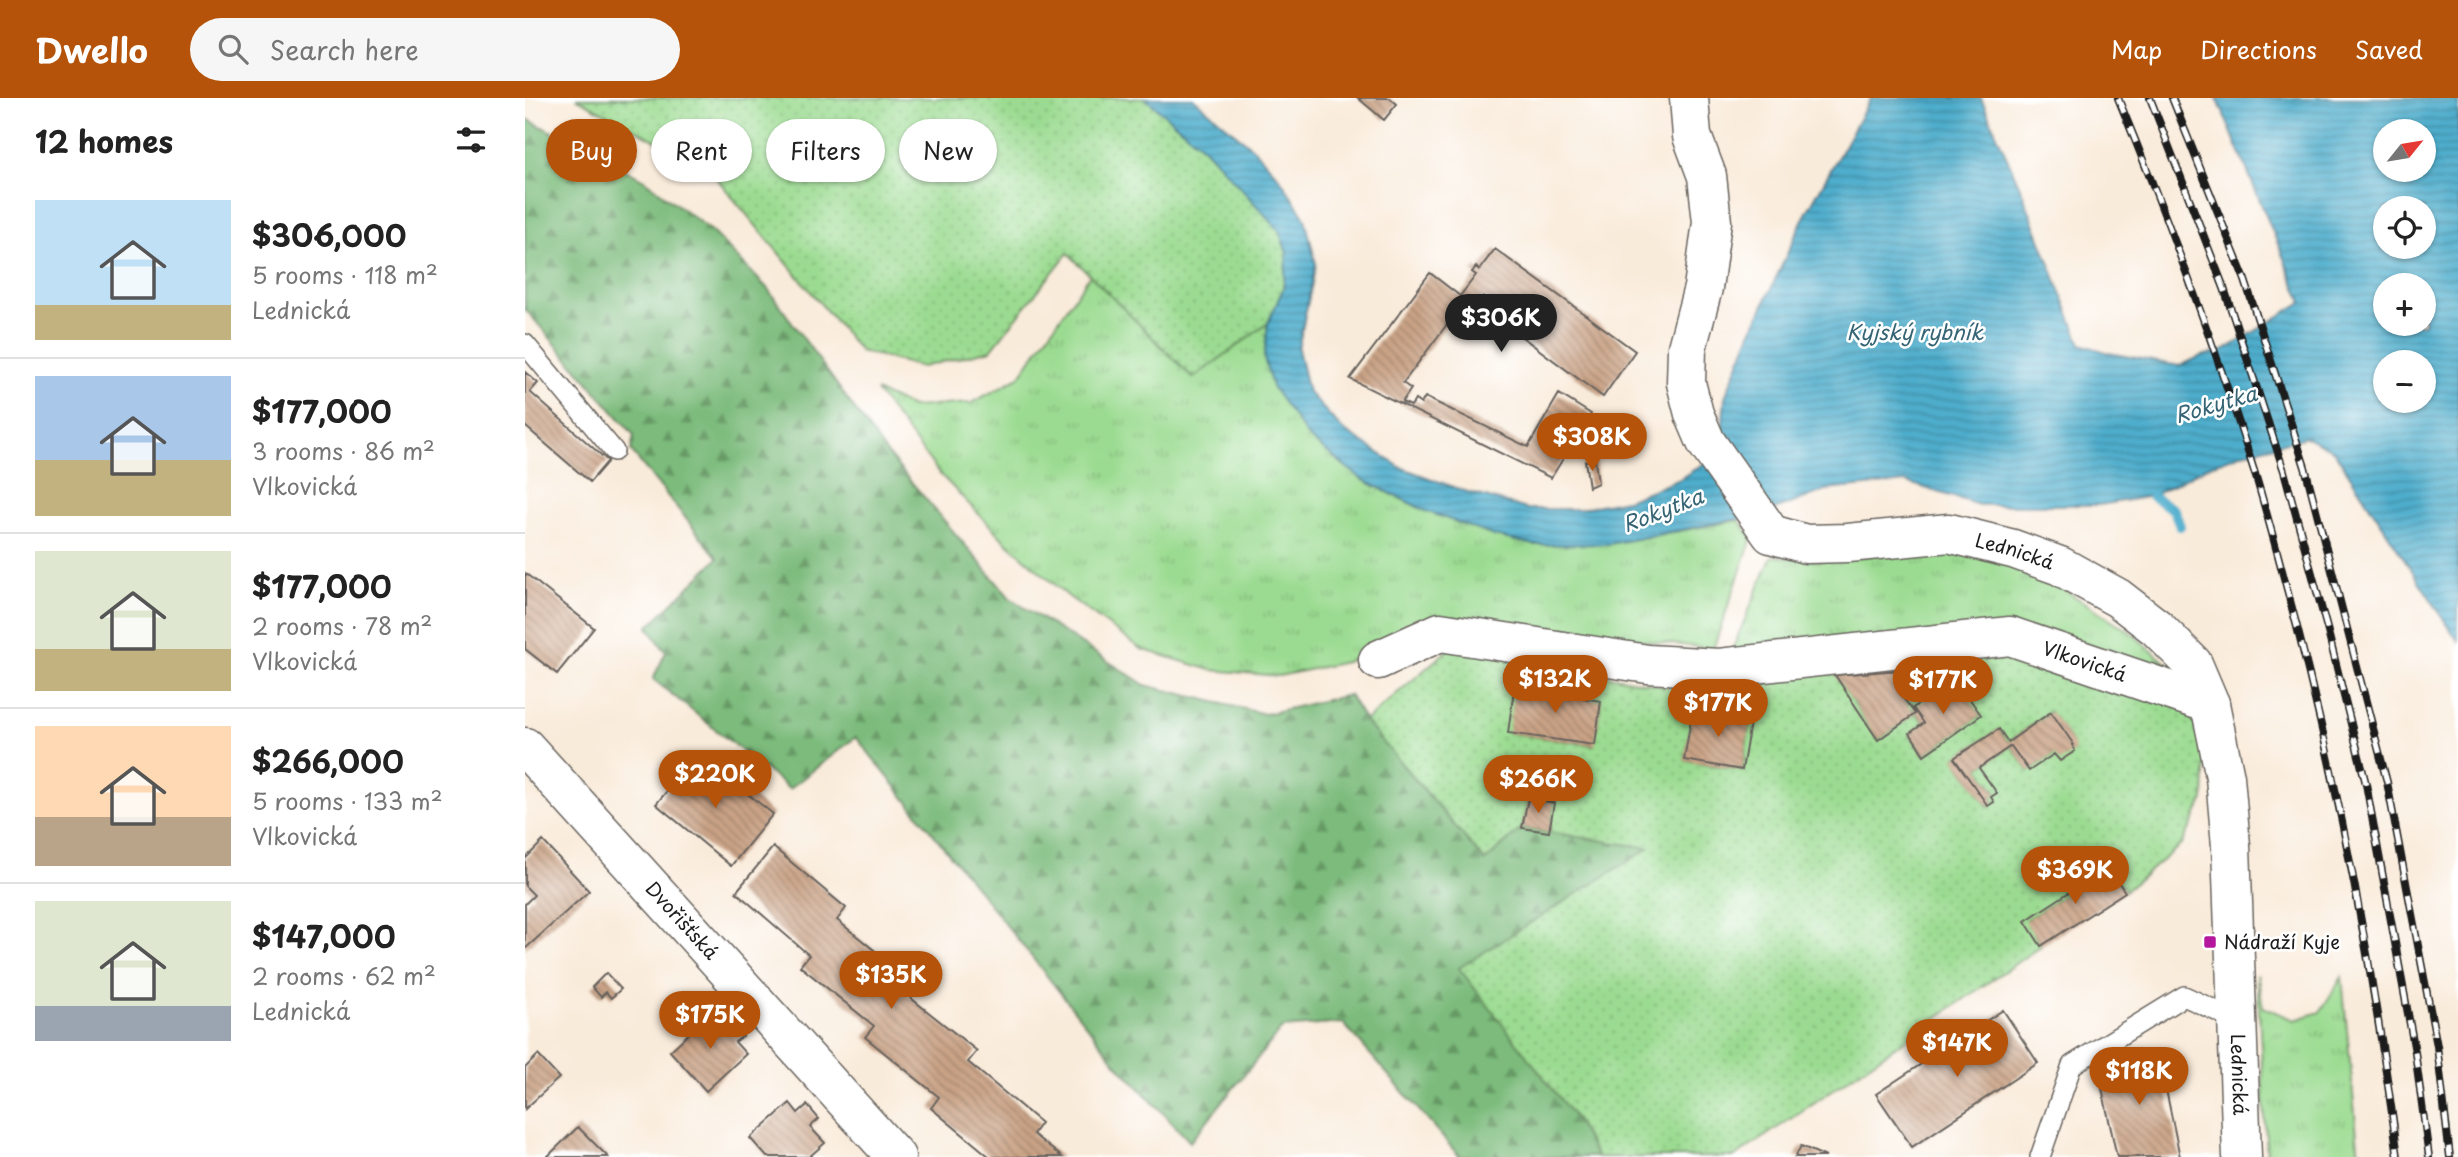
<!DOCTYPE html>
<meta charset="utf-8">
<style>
:root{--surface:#fff;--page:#f6f6f6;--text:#222;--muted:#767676;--line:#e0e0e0;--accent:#b45309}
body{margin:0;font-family:"Playpen Sans",sans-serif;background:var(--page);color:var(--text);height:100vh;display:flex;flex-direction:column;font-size:26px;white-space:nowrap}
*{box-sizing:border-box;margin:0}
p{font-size:23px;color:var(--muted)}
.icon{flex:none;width:38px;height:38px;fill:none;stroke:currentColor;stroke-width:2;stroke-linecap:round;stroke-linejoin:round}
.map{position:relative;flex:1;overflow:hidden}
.side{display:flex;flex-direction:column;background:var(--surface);width:525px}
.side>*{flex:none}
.hud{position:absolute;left:21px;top:21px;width:665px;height:63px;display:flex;gap:14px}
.needle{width:46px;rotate:60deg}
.controls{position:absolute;left:1848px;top:21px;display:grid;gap:14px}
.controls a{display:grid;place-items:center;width:63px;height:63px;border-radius:50%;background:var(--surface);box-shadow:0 2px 5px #0004;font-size:35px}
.price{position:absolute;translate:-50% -60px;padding:0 16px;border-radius:24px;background:var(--accent);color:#fff;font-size:23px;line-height:46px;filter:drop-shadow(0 2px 4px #0008)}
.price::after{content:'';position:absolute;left:50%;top:42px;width:21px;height:16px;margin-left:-10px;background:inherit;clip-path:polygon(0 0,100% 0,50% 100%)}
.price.active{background:#222;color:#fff}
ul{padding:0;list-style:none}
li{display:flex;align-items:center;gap:21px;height:175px;padding:0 35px}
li+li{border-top:2px solid var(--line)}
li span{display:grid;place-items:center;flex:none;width:196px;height:140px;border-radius:0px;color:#555}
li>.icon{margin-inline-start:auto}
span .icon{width:84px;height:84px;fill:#fffc;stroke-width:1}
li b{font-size:30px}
h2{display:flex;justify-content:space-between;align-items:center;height:84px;padding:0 35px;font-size:30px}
.pill{padding:0 24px;border-radius:32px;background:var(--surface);box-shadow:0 2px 5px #0004;font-size:24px;line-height:63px}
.pill.active{background:var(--accent);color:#fff}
header{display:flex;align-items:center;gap:42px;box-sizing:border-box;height:98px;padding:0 35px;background:var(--accent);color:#fff}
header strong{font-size:33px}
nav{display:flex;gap:38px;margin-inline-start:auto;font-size:24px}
.search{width:490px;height:63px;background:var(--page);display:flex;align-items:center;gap:18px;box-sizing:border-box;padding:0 24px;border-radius:38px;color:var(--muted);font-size:26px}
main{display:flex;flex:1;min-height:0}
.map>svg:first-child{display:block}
</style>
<header>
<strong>Dwello</strong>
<div class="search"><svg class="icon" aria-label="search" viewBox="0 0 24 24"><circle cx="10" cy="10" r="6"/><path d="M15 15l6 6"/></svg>Search here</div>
<nav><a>Map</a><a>Directions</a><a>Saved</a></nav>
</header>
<main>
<section class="side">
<h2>12 homes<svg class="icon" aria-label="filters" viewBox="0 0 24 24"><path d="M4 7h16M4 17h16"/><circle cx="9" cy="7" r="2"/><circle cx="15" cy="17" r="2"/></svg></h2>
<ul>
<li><span style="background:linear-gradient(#bfe0f5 75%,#c2b280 0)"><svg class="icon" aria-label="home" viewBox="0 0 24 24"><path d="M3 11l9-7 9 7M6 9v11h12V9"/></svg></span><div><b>$306,000</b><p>5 rooms · 118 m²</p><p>Lednická</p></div></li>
<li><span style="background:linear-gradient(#a9c7e8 60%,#c2b280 0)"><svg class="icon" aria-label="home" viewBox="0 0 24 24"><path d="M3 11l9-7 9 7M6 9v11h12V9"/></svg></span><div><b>$177,000</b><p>3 rooms · 86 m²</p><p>Vlkovická</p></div></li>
<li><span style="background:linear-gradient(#dfe7d0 70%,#c2b280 0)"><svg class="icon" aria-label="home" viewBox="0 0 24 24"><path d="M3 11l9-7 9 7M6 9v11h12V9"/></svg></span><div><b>$177,000</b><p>2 rooms · 78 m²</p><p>Vlkovická</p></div></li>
<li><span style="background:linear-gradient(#ffd9b3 65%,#b9a48a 0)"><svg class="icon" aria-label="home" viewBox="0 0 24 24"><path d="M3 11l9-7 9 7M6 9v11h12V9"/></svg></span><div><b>$266,000</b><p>5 rooms · 133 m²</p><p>Vlkovická</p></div></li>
<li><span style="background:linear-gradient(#dfe7d0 75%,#9aa5b1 0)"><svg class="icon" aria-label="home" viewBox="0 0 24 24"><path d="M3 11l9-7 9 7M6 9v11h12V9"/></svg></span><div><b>$147,000</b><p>2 rooms · 62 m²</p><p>Lednická</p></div></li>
</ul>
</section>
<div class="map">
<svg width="1933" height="1059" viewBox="0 0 1933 1059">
<defs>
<pattern id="grass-tufts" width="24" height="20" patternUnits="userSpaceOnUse" patternTransform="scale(1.75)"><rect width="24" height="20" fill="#9bdb91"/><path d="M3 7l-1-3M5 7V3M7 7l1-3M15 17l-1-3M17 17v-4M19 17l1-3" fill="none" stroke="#85bb7c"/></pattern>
<pattern id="forest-firs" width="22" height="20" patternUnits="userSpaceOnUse" patternTransform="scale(1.75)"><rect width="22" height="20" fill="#7cbb7b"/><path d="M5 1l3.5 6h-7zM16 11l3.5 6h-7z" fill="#659764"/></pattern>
<pattern id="garden-dots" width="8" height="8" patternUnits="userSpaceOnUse" patternTransform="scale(1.75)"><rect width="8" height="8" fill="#9bdb91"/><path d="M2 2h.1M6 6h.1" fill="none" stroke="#85bb7c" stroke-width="1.8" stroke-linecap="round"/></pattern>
<pattern id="water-rules" width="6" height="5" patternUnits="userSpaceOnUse" patternTransform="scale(1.75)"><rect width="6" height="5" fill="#4eadcc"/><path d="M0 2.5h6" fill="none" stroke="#408ca5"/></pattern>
<pattern id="building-back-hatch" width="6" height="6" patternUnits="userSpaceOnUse" patternTransform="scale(1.75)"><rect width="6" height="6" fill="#caa386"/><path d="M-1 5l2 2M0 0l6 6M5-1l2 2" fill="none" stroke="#a3846d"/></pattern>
</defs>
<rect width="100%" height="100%" fill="#fff"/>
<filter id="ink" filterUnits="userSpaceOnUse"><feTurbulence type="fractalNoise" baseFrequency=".0143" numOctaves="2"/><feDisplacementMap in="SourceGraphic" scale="14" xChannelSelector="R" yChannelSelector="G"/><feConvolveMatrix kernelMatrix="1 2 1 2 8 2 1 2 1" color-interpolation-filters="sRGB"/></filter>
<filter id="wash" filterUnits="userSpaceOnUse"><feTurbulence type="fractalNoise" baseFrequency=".00686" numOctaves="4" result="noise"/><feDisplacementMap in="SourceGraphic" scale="28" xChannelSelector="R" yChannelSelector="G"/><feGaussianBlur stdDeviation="1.57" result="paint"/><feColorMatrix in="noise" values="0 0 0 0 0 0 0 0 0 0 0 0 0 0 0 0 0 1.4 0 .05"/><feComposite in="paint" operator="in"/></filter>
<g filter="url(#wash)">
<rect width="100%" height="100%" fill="#f9ebda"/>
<path fill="url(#grass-tufts)" stroke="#5c7c56" stroke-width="2" d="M565 177 668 280 743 225 739 260 838 382 901 413 969 438 1084 446 1214 422 1227 440 1188 551 926 519 905 523 821 564 754 578 686 572 616 551 544 499 479 442 415 376 351 293 387 309 447 305 494 279Z
M1356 456H1447L1519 479 1604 533 1656 578 1206 554 1247 458 1293 463Z
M1732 876 1738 909 1770 922 1795 914 1817 879 1834 1059H1742Z"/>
<path fill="url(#forest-firs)" stroke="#4c6c4c" stroke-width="2" d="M0 20 118 81 184 131 242 190 359 352 485 500 620 587 740 616 824 597 840 623 960 763 997 730 1125 750 1050 1020 1072 1059H935L818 925 757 930 665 1044 593 967 331 639 264 691 128 581 141 554 123 529 193 460 106 353 109 337 0 211Z"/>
<path fill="url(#garden-dots)" stroke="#5c7c56" stroke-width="2" fill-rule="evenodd" d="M51 0H620L679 50 754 132 762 155 758 191 743 225 668 280 543 155 466 252 397 269 335 253 184 71Z
M1485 542 1663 613 1681 651 1679 702 1657 746 1600 793 1583 769 1501 822 1516 848 1210 1059H1072L1050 1020 934 870 1124 750 1024 734 1029 705 1003 700 997 730 960 763 840 623 926 549 1154 591ZM1376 572 1387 589 1376 597 1389 616 1353 642 1311 577ZM1009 587 1058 593V600L1076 603 1069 647 984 635 1008 593ZM1168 610 1226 619 1217 672 1160 662ZM1388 611 1456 617 1399 657 1385 636 1399 625ZM1525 614 1546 644 1504 673 1486 648 1454 670 1472 695 1466 699 1469 704 1463 708 1430 660 1474 631 1483 644Z"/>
<path fill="url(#water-rules)" stroke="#356474" stroke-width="2" fill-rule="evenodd" d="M620 0H668L729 51 755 80 780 120 791 166 773 251 783 294 817 331 875 369 936 392 1002 411H1054L1101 402 1153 382 1195 355 1200 299 1225 237 1277 123 1346 0H1456L1497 94 1556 246 1584 255 1655 268 1676 258 1698 253 1777 204 1692 0H1933V543L1809 353 1782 339 1718 355 1681 369 1627 398 1574 407H1454L1381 384 1301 392 1239 416 1084 446 1009 447 969 438 901 413 838 382 784 340 747 289 739 260 743 225 758 191 762 155 754 132 679 50ZM1860 33H1899V72H1860ZM1860 110H1899V149H1860ZM1860 187H1899V226H1860ZM1860 264H1899V303H1860Z"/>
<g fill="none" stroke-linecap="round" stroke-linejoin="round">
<path stroke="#4eadcc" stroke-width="10" d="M1627 398 1649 412 1655 428"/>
</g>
<g id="blocks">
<path fill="url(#building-back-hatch)" d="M833 0H865L872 6 859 22Z
M970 151 1110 253 1078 299 985 230 989 223 958 199 949 213 940 208 935 215 932 213 878 285 886 291 877 304 886 308 890 302 896 306 900 299 1003 349 1034 296 1066 316 1026 380 825 281 905 175 935 198 951 177 947 174 951 169 954 172Z
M0 274 13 285 5 294 83 363 65 384 0 328Z
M1070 362 1073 385 1064 389 1060 363Z
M0 475 69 530 32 576 0 551Z
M1376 572 1387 589 1376 597 1390 616 1353 642 1310 577Z
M1430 580 1456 617 1399 657 1385 635 1399 625 1388 610Z
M1009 587 1059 593 1058 600 1076 603 1070 647 983 635 989 591 1008 593Z
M1168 610 1226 619 1217 672 1159 662Z
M1526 614 1547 644 1550 653 1535 663 1529 656 1504 673 1486 648 1454 670 1472 695 1466 699 1469 704 1463 708 1429 660 1474 631 1483 644Z
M173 656 248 716 206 768 131 706Z
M1003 700 1029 705 1024 734 997 730Z
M18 743 64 793 0 851V806L9 797 0 788V761Z
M248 749 321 810 312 822 386 882 377 893 452 953 443 964 516 1025 508 1036 537 1059H465L406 1010 414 999 340 939 349 928 275 868 284 857 211 794Z
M1583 769 1600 794 1516 848 1500 823Z
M81 875 96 891 86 900 81 894 76 899 67 889Z
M1478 912 1513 965 1387 1049 1351 996Z
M185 916 194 926 202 919 218 938 210 944 221 956 181 993 145 953Z
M1633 953 1655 1059H1592L1572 967Z
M13 957 34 980 0 1011V970Z
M265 1005 273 1015 282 1007 294 1021 285 1029 300 1045 284 1059H242L225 1040Z
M53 1029 83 1059H22Z
M1276 1048 1301 1059H1270Z"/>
</g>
</g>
<g filter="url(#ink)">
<use href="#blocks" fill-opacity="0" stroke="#69645e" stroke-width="2"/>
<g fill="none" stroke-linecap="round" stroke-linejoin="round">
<g stroke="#69645e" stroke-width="22">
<path id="service" d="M0 246 89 353
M1515 1059 1547 967 1659 898 1711 922"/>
</g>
<g stroke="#69645e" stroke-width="41">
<g id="minor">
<path id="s1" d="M1164 0 1167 38 1182 78 1187 124 1178 190 1162 250 1161 285 1169 316 1181 344 1246 436 1281 446 1323 445 1424 435 1488 451 1535 468 1593 500 1632 530 1668 566 1685 606 1700 679 1706 748 1717 1059"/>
<path id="s2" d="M853 562 915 534 1123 566 1194 570 1485 538 1685 606"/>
<path id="s3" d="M0 649 371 1059"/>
</g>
</g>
<use href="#service" stroke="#fff" stroke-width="19"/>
<use href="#minor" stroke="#fff" stroke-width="38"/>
<g stroke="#1c1c1c" stroke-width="8">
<path id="rail" d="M1593 0C1644 124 1691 250 1731 379 1741 412 1750 446 1759 480 1811 670 1847 863 1873 1059
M1625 0 1699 190 1759 373 1803 534 1841 686 1890 954 1904 1059
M1647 0 1720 182 1780 369 1862 684 1912 948 1925 1059"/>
</g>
<use href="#rail" stroke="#fff" stroke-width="5" stroke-dasharray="16" stroke-linecap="butt"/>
</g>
</g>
<rect fill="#b5179e" stroke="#fff" stroke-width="2.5" x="1678" y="837" width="14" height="14" rx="3.5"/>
<g text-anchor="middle" stroke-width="5" stroke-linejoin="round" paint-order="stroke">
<g font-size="19" fill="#1c1c1c" stroke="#fff">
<text dy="7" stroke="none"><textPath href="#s1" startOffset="714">Lednická</textPath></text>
<text dy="7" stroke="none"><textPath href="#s2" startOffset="721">Vlkovická</textPath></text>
<text dy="7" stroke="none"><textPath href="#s3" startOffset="234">Dvořišťská</textPath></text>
<text dy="7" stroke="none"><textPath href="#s1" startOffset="1344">Lednická</textPath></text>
</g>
<g font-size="19" fill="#1c1c1c" stroke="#fff" text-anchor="start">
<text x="1699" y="851">Nádraží Kyje</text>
</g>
<g font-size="21" font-style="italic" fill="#356474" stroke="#fff">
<text x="1390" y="242">Kyjský rybník</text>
<text transform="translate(1691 307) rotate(-16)" y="7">Rokytka</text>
<text transform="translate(1138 413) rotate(-21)" y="7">Rokytka</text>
</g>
</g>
</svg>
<div class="controls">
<a><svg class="needle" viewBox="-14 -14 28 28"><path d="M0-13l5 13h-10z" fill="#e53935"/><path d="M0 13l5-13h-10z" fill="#767676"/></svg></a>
<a><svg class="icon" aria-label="locate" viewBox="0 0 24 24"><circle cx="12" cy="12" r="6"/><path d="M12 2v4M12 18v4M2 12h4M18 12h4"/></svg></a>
<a>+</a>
<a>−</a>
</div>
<b class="price active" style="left:976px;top:256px">$306K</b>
<b class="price" style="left:1067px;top:375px">$308K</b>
<b class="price" style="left:1030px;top:617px">$132K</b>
<b class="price" style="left:1418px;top:618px">$177K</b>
<b class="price" style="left:1193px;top:641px">$177K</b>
<b class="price" style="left:190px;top:712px">$220K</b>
<b class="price" style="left:1013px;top:717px">$266K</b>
<b class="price" style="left:1550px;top:808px">$369K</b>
<b class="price" style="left:366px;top:913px">$135K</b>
<b class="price" style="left:185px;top:953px">$175K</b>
<b class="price" style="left:1432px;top:981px">$147K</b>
<b class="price" style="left:1614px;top:1009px">$118K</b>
<div class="hud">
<a class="pill active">Buy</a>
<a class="pill">Rent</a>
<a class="pill">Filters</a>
<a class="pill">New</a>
</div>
</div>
</main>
